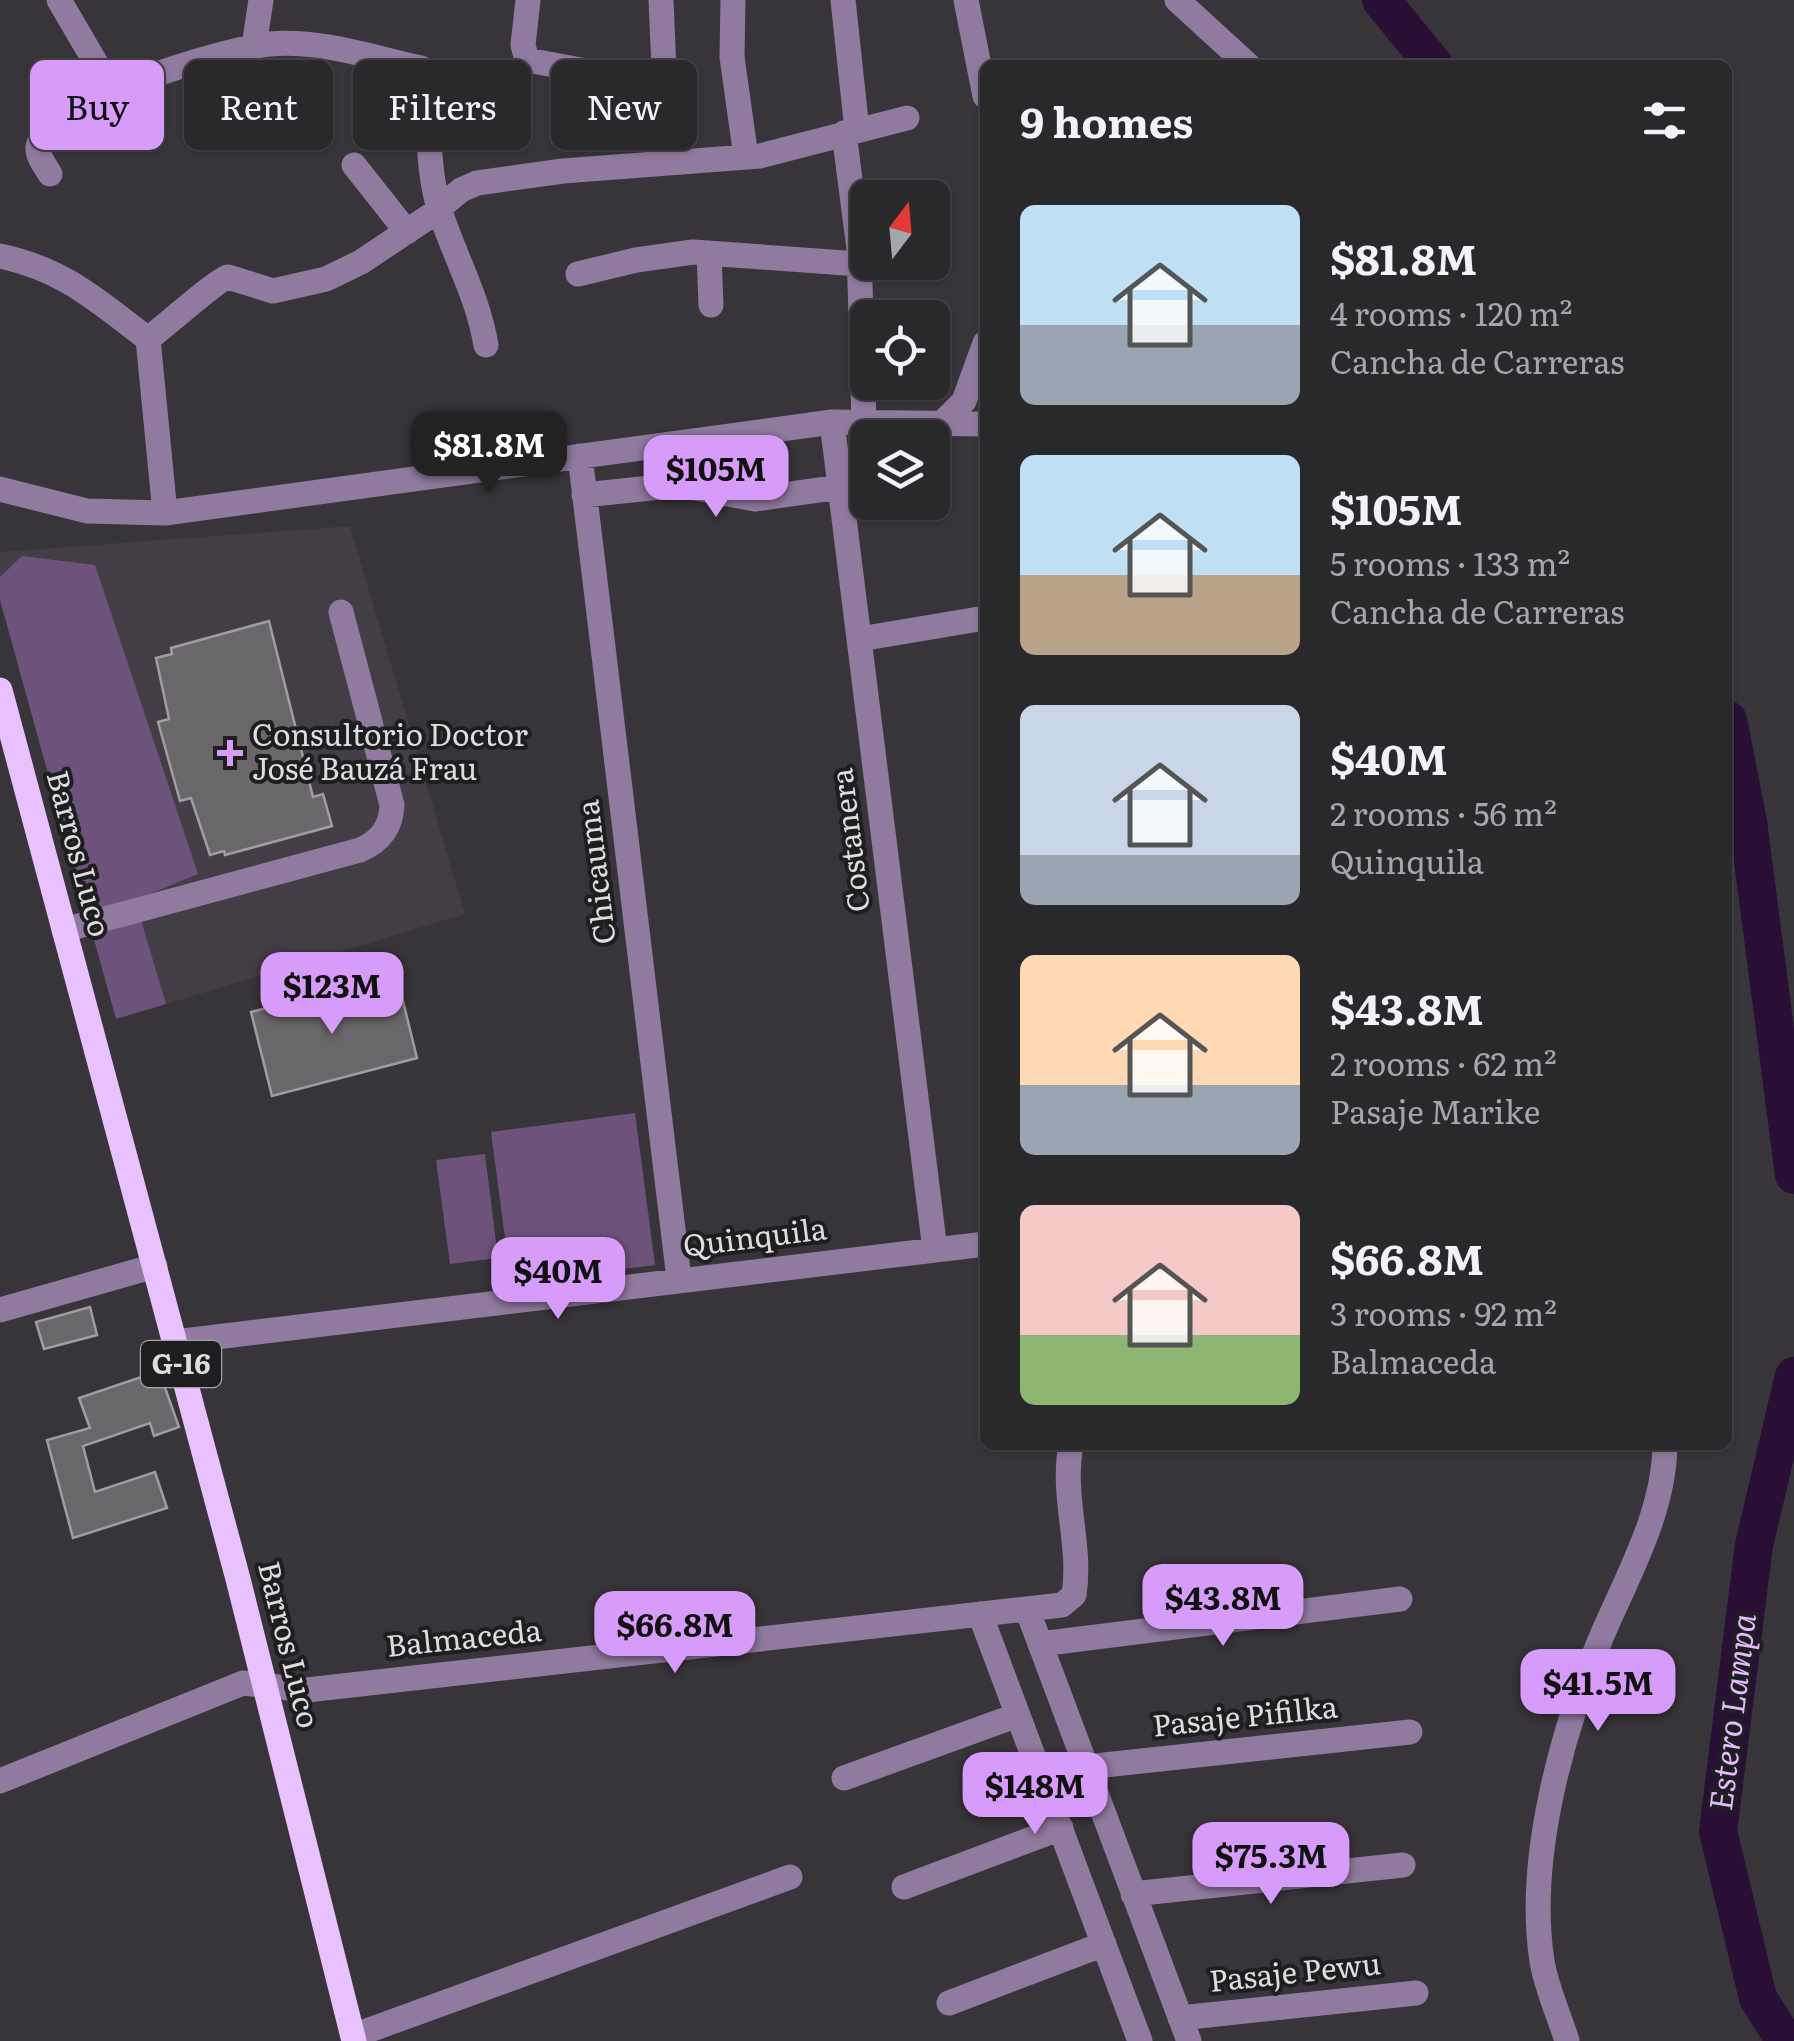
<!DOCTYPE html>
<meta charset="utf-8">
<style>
:root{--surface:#29282b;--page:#313033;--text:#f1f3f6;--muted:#a5a6a9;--line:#454447;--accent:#d79bf9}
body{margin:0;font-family:Literata,serif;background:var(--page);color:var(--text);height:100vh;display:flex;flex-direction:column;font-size:38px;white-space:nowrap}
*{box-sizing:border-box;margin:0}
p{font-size:32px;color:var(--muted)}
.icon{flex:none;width:55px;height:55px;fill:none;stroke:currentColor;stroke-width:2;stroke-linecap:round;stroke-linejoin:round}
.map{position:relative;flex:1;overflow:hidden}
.panel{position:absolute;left:980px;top:60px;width:752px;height:1390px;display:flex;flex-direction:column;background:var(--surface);border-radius:15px;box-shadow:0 2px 8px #0004,0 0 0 2px var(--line)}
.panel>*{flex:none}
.top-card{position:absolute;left:30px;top:60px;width:800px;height:90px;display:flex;gap:20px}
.needle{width:65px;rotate:16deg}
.fabs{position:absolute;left:850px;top:180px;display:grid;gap:20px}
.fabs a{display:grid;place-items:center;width:100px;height:100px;border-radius:15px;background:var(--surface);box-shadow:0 2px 8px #0004,0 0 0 2px var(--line);font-size:50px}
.price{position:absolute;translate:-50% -85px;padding:0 22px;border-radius:20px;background:var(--accent);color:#111;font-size:32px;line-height:65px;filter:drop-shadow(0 2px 5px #0008)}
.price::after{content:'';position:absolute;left:50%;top:60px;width:30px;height:22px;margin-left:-15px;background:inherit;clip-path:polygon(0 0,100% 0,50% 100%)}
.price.on{background:#222;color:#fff}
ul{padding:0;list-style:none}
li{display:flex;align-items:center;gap:30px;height:250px;padding:0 40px}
li span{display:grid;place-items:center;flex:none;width:280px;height:200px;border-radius:15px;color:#555}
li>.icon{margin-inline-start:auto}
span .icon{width:120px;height:120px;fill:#fffc;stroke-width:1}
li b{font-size:42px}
h2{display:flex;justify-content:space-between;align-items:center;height:120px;padding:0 40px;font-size:42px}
.tag{padding:0 35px;border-radius:15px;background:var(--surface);box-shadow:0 2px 8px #0004,0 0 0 2px var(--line);font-size:35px;line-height:90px}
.tag.on{background:var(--accent);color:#111}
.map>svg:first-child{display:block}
</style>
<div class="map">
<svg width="1794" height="2041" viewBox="0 0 1794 2041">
<rect width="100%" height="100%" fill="#373539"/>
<path fill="#433d46" d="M350 526 465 914 116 1019 0 592V552Z"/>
<path fill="#6d537c" d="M22 556 95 565 198 874 135 900 166 1004 116 1019 0 600V577Z
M635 1113 655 1265 511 1283 491 1132Z
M485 1154 498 1258 450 1264 436 1160Z"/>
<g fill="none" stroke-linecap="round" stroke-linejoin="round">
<path stroke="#290f36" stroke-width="38" d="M1381 0 1434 65
M1728 720 1748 822 1794 1175
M1785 2041 1758 1998 1718 1831 1754 1545 1794 1376"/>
</g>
<path fill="#6a676b" stroke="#9f9da1" stroke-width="2.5" d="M269 621 313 797 323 794 332 826 225 855 224 851 210 855 191 798 180 801 158 722 169 719 156 658 172 654 171 648Z
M364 983 368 997 400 989 417 1058 272 1096 251 1012Z
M90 1307 97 1335 44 1349 36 1322Z
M159 1371 179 1427 154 1436 150 1423 83 1446 95 1492 155 1472 167 1508 73 1538 47 1440 90 1428 79 1398Z"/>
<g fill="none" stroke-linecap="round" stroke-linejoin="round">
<path stroke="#917a9f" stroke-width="25" d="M59 0 111 89
M528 0 523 45 527 60 608 75
M661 0 668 163
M733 0 732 57 746 157
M843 0 857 130
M966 0 985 96
M1177 0 1248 65
M254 46 261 0
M844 133 859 249 864 423
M354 165 407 232
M50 174C46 167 37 156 38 147 45 101 229 48 270 44 319 39 374 58 421 68L427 72 428 81C429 123 427 164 438 205 453 254 477 293 486 345
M709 253 711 305
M0 256C65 270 96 300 148 339L165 513
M578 274 636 260 693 252 859 264
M148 339C163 328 218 279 228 277L273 291 326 279 361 262 430 216 461 190 477 183 563 171 760 156 907 118
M832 422 935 1250
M939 426 964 401 985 343
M580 456 679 1279
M0 489 87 511 165 513 832 422 985 424
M584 495 679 485 755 499 840 487
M860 639 985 618
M64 930 360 850C381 841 391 827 392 805L341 612
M0 1310 155 1266
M175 1342 985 1244
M1027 1609 1189 2041
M980 1614 1140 2041
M1040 1644 1400 1599
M1086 1767 1410 1732
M844 1778 1018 1715
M0 1781 243 1683 307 1690 1062 1605 1074 1595C1082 1545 1061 1496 1071 1445
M904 1887 1061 1828
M1133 1894 1403 1865
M949 2003 1104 1944
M1180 2018 1416 1993
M353 2036 790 1877
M1567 2041C1559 2015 1546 1987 1542 1961 1526 1858 1563 1727 1603 1633 1629 1573 1664 1512 1665 1445"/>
<path stroke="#e8c1fe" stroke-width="25" d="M0 690 238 1579 354 2041"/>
</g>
<path fill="#d79bf9" stroke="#1e1d1f" stroke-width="4" d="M225 738h10v10h10v10h-10v10h-10v-10h-10v-10h10z"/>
<g text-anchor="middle" stroke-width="8" stroke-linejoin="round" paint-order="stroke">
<rect fill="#1e1d1f" stroke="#a4a3a5" stroke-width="2.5" x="141" y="1341" width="80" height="46" rx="8"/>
<g font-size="28" font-weight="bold" fill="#dddcde">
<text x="181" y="1374">G-16</text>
</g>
<g font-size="30" fill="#dddcde" stroke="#1e1d1f" text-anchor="start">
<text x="252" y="746">Consultorio Doctor<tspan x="252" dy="34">José Bauzá Frau</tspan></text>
</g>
<g font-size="30" fill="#dddcde" stroke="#1e1d1f">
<text transform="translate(851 840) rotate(-97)" y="10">Costanera</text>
<text transform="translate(78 854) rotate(75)" y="10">Barros Luco</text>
<text transform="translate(597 872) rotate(-97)" y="10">Chicauma</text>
<text transform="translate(755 1238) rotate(-7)" y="10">Quinquila</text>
<text transform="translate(464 1639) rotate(-6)" y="10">Balmaceda</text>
<text transform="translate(288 1645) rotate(76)" y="10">Barros Luco</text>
<text transform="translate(1245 1717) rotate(-6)" y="10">Pasaje Pifilka</text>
<text transform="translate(1295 1973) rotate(-6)" y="10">Pasaje Pewu</text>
</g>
<g font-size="32" font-style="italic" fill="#e5b9fe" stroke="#1e1d1f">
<text transform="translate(1733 1712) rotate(-83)" y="11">Estero Lampa</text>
</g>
</g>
</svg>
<div class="fabs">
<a><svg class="needle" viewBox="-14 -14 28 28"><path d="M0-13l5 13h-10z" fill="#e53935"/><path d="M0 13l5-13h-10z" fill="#a5a6a9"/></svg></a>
<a><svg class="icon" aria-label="locate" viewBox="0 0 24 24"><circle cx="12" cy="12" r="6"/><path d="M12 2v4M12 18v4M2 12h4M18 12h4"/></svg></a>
<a><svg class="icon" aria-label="layers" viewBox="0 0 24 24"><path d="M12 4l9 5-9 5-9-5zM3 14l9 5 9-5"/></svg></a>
</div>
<b class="price on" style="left:489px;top:496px">$81.8M</b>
<b class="price" style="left:716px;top:520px">$105M</b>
<b class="price" style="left:332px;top:1037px">$123M</b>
<b class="price" style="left:558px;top:1322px">$40M</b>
<b class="price" style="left:1223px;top:1649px">$43.8M</b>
<b class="price" style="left:675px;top:1676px">$66.8M</b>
<b class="price" style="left:1598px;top:1734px">$41.5M</b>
<b class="price" style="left:1035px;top:1837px">$148M</b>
<b class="price" style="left:1271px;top:1907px">$75.3M</b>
<div class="top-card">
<a class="tag on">Buy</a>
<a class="tag">Rent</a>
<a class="tag">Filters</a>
<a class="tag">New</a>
</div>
<section class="panel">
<h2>9 homes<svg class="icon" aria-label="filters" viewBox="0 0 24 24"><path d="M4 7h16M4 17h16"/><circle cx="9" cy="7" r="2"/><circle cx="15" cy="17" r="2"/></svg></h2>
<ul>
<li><span style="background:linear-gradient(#bfe0f5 60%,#9aa5b1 0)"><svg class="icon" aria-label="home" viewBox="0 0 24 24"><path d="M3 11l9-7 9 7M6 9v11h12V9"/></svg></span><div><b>$81.8M</b><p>4 rooms · 120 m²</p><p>Cancha de Carreras</p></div></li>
<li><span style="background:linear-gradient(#bfe0f5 60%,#b9a48a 0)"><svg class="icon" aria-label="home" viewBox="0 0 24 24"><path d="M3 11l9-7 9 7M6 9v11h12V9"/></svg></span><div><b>$105M</b><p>5 rooms · 133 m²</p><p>Cancha de Carreras</p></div></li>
<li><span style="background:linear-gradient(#c9d6e8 75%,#9aa5b1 0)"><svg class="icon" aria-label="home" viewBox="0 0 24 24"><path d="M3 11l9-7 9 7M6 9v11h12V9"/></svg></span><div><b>$40M</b><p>2 rooms · 56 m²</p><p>Quinquila</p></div></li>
<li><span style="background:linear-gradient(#ffd9b3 65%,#9aa5b1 0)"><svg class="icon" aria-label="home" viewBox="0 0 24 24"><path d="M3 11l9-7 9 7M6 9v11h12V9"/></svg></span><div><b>$43.8M</b><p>2 rooms · 62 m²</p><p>Pasaje Marike</p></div></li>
<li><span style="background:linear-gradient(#f6c9c9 65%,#8fb573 0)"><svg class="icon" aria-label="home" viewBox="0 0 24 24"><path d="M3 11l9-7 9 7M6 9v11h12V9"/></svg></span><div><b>$66.8M</b><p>3 rooms · 92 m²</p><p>Balmaceda</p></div></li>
</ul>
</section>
</div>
